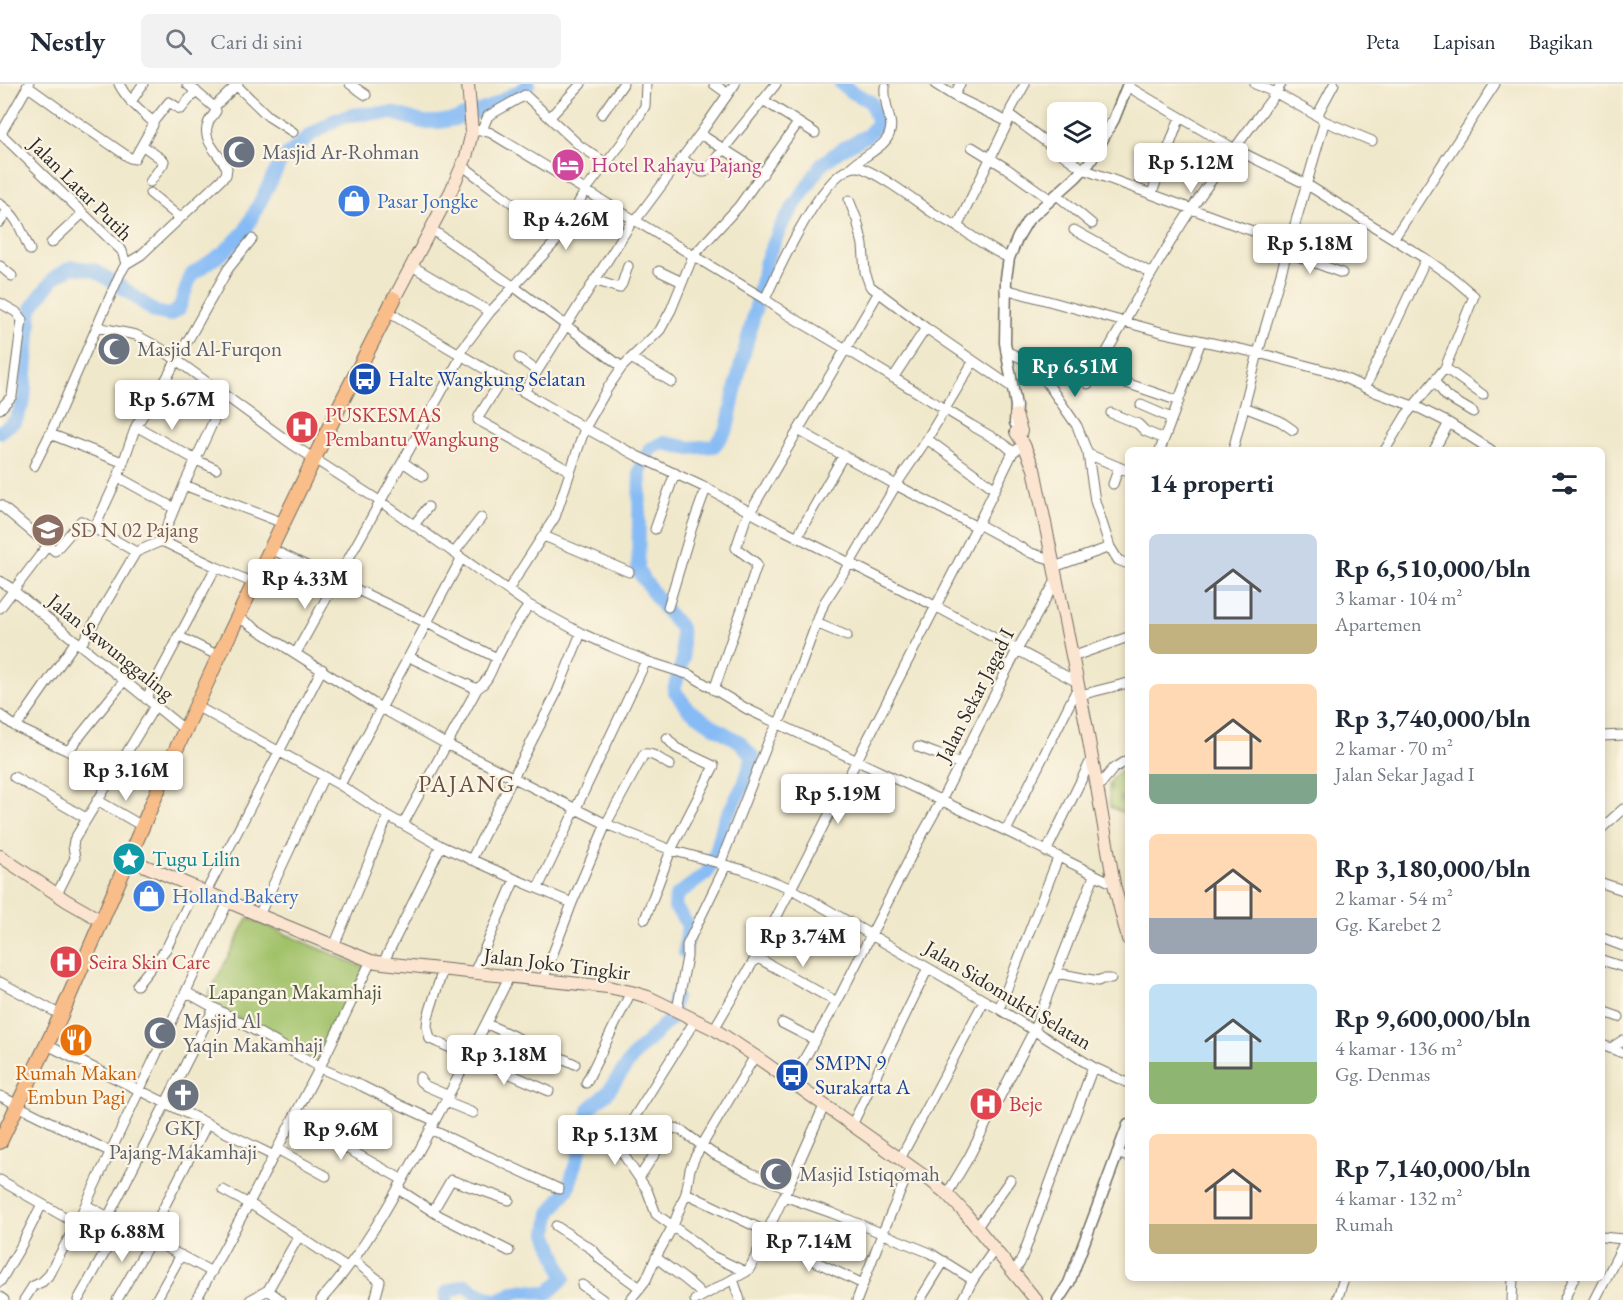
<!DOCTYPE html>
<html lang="id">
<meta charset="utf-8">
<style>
:root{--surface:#fff;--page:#f2f2f3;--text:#1f2937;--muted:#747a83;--line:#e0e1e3;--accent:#0f766e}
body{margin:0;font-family:"EB Garamond",serif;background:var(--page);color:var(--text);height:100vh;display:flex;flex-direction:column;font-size:22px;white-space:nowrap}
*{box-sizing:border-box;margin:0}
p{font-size:20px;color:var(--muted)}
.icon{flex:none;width:33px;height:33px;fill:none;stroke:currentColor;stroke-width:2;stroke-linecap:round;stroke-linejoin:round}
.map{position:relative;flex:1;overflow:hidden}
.side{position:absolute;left:1125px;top:363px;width:480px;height:834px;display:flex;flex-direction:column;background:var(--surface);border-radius:9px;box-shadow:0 3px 9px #0003}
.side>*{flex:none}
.buttons{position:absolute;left:1047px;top:18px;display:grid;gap:12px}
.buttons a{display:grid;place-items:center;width:60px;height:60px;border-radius:9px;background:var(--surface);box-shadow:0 3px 9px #0003;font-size:30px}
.price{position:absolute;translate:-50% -51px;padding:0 14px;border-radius:6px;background:#fff;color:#222;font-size:20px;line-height:39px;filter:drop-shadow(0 2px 3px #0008)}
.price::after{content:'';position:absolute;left:50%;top:36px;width:18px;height:14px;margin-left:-9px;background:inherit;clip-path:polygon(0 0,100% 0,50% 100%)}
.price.current{background:var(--accent);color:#fff}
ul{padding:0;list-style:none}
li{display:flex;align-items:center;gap:18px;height:150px;padding:0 24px}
li span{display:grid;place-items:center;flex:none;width:168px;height:120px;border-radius:9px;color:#555}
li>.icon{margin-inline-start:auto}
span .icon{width:72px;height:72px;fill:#fffc;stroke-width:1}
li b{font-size:26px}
h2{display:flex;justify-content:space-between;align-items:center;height:72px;padding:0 24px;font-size:26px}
header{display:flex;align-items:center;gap:36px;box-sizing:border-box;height:84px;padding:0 30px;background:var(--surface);border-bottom:2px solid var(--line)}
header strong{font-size:28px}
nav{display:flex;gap:33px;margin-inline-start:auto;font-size:21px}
.search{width:420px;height:54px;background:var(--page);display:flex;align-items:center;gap:15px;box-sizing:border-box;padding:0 21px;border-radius:9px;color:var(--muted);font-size:22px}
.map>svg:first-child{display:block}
</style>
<header>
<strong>Nestly</strong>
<div class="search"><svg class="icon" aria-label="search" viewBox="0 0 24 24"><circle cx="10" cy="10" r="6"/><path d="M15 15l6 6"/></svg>Cari di sini</div>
<nav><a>Peta</a><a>Lapisan</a><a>Bagikan</a></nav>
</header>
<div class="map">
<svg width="1623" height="1216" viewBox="0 0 1623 1216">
<defs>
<pattern id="cemetery-stones" width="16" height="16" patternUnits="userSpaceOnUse" patternTransform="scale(1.5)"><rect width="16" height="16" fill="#a2c26a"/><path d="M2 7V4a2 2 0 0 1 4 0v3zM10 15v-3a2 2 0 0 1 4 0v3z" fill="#849e57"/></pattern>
</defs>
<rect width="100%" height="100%" fill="#fcf5e5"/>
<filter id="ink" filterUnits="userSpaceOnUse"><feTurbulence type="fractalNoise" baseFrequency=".0167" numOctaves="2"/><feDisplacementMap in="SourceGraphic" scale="12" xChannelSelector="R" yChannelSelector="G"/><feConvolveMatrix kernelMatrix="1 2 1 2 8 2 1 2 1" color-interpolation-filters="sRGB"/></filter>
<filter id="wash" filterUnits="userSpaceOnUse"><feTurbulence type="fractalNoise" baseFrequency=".008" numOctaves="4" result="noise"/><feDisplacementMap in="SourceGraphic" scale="24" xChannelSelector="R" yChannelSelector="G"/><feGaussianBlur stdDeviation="1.35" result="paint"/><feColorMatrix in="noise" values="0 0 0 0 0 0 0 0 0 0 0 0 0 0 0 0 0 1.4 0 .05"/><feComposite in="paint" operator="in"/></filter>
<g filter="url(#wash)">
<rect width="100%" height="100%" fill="#f0e8cb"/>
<path fill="url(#cemetery-stones)" stroke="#66764a" stroke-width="1.5" d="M1128 682V731L1110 723C1106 701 1108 693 1128 682Z"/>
<path fill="#a2c26a" stroke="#66764a" stroke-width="1.5" d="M248 834 365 884 318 979 206 916Z"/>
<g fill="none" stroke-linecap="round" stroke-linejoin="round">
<path stroke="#86bbf5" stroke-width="14" d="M0 348 16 336 24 316 31 224 55 193 72 183 94 186 126 206 155 228 170 231 179 225 191 191 224 168 245 147 281 77 309 52 337 35 357 30 393 29 422 38H439L455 35 490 23 525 4 528 0
M685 868 688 841 675 823 676 812 707 789 717 765 724 737 744 700 753 673 740 658 716 644 688 625 674 606 683 575 681 544 663 523 638 487 640 386 650 365 663 359 690 364 714 362 727 345 739 288 755 227 766 177 783 138 823 79 842 65 868 51 878 39 871 18 850 7 841 0
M446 1216 447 1208 466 1201 477 1209 494 1216
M499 1216C521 1204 523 1205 547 1210L564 1194 547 1149 550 1129 568 1105 585 1050 589 1025 607 1009 634 971 670 935 675 913"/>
</g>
</g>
<g filter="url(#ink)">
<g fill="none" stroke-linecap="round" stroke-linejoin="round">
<g stroke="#706d63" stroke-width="11">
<path id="minor" d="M119 0C127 16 140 26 153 38
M187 0 214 23
M235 0 268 32 293 48
M350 0 366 11
M714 0 728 10
M935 0 954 12 1008 38 1011 25 1025 0
M1255 0 1276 9 1319 33
M27 2 66 30 130 74 134 75 153 41V38L169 18 180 25H181L196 7
M1127 2 1233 64 1306 100 1426 175 1453 194 1474 212 1445 284 1406 331 1385 366
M954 12 960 0
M763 16 815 49
M131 18 143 0
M602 30 623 0
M1010 31 1058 67
M550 33 581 0
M1324 37 1372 57
M482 46 488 32 525 11 580 62 606 79
M472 48 482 46 491 49 763 214 785 229 846 265 971 341 1004 360 1013 368
M0 49 122 167 126 180 120 190 50 350 34 382
M700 50 763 90
M0 51 29 0
M142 61 164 77 163 80 150 98
M972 63 1006 84 1051 116
M1059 68 1083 85 1238 142 1289 159
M682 75 702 88H705L776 0
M463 82 559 154
M851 83C866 69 896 61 890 36 887 24 884 15 885 3
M150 109 179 133
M1152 109 1180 33
M1057 111 1092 140
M849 116 857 136 863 161 865 188 870 202 926 244 1013 304
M0 120C19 134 20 145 30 166
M635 137 700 50 735 0
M0 138 8 126
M957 143 1008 38
M431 145 513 202 622 283
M1074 146 1151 189
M1394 154 1495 0
M51 159 82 130
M1287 168 1342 189
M126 180 141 171 226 91 227 84C220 71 201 56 208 40 209 35 214 31 216 27L214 23 238 0
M0 182 12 192
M412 182 490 228
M659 187 682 198
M594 196 619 204 622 200 628 182
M1005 205 1161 248 1258 269 1331 288 1375 308 1421 325 1449 339 1491 366
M765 215C778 187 823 85 856 83 868 82 918 118 930 127 939 133 949 138 958 143 975 154 991 166 1009 174
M0 219 16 228 22 236 12 312 0 325
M388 228 585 344 637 372 706 404 772 440 935 522 1077 598
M96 243 136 251 160 264 293 361 381 418 529 521 581 549 612 563 646 577 690 591 747 625 1006 747 1114 800
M1006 267 1025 276 1039 287 1077 342 1088 370 1128 387
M459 269 490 228 559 154 585 107 621 60 640 31 645 22 646 0
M519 274 537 287
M631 274 672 298
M1445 284 1483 311
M1094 291 1129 300 1179 317
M893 294 926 244
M502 295 479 332 478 336 570 387
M1435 298 1446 312 1473 328
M1088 300C1122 243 1153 183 1190 127 1217 87 1247 48 1276 9L1281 0
M1365 304 1426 175
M524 308 633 136
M1141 321 1171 334
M1244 323 1280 337 1293 346
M1111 329 1138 340 1145 347 1164 355
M136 342 196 376 216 385
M798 346 896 401 977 443
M50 350 122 378
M927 355 995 405
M1160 366 1201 257
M1233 366 1258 269 1323 43 1324 37 1319 33V28L1334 0
M1434 366 1449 339
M1088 370 1095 417 1110 463
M403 378 423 392
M118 393 174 424
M1113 400 1119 383
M184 401 283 439
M0 421 55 467 81 437 136 468 159 458H164L216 483 254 499
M978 440 1031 469 1053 476
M414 441 428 423
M94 445 118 393 136 342 165 297 228 185 252 155
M655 445 675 389
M544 452 629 488
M797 453 843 372
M161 457 184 401 225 312
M271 465 427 539 497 574
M454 469 481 434
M1054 483 1110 463 1118 476 1128 480
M0 497 14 506
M508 506 555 433 585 344 607 305 622 283 660 246 671 226 693 172 739 122 798 39
M14 507 185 646
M668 523 692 443 706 404
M0 524 48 461
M238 533 381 624 446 660 606 740 671 766 744 786 790 804 999 925 1093 983 1128 999
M816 539 847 552
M178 552 219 572
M81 561 136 468
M296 569 462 271
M409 573 477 605C489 597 491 586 497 574 506 556 518 537 529 521
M1072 573 1128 553
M714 606 757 481 756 479 736 464 745 437 879 208
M1080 611 1128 599
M146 615 216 483
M196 622 340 701 388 732 441 762 515 795 572 819
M0 631 16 643 68 667 112 691
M16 643 76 557
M1602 652 1623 651
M918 663 937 670 960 680
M68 667 124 597
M14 693 86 734
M340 701 461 475
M1098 703 1113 685 1128 676
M97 716 142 742
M403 740 477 605
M1602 744 1623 725
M1006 747 1078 603
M1046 768 1092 674
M471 776 557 608 581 549
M720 780 769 656 782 632 824 519 850 479 896 401 927 355 973 278
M1602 799 1623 806
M538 804 646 577
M206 808 322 585
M57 810 75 774 73 762 74 756 155 622
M259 831 324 692
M645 835 671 766 714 682 676 664 667 654
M1602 854 1623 862
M334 862 388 732
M756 873 837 918
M1602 876 1623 883
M383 879 441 762
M443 885 428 933 427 942 430 955 549 1007
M474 889 515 795
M1057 889 1098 897 1102 895H1111
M543 896 572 819 606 740 644 670C653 668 662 677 670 681
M0 898 61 931
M137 901 166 865 196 804
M186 908 320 983
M999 925 1058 774
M677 926 687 873V861L726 781
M1602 927 1619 933
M696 935 620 1056 619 1064 647 1106 656 1130 689 1154 710 1171 746 1188
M782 939 815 956
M487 940 575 980
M714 945 756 873 978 440 1013 368 1024 361
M47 961 274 1072
M1602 961 1623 969
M1611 964 1623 956
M320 984 362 1002 400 1021 435 1037
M420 993V997L426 1002 449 1012
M791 998 837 918 917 760 941 717 1017 566 1057 495
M586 999 631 908
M0 1012 18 1021
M446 1018 473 1029
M18 1022 111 1068
M293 1034 403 1096
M852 1041 928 884
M430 1045 559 1105
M277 1065 326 1092
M1117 1069 1128 1073
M900 1075 984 917
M639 1094 671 1045 675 1044 681 1046 712 1069 751 1089 788 1104
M0 1096 77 1140
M398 1105 440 1132 509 1167
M223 1106 249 1120
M686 1109 767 1148
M947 1110 969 1073 1034 946 1094 792
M784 1112 832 1129 930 1169 973 1196
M249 1119 299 1152
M86 1121 212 1188
M433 1127 451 1096 509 1116
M108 1133 214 924
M556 1142 593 1166 600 1175 640 1204
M977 1143 1010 1096
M1602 1153 1623 1155
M148 1154 207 1040
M764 1155 791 1166 863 1200
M656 1173C671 1187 689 1195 702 1211
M353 1176 380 1197 375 1216
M1013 1188 1020 1179 1024 1169 1093 983
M733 1195 740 1216
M0 1198 21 1162 42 1120
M582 1201 603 1216
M268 1206 281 1216
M0 1213 4 1216
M24 1216 33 1202 42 1198 48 1192 76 1141 228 818
M78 1216 121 1140
M117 1216 152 1155
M156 1216 181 1171
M196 1216 249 1119 320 983 371 877
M250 1216 268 1206 299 1152 347 1184
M321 1216C362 1171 392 1116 421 1063 451 1007 481 951 509 893
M630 1216 646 1196 656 1173 673 1142 686 1109 690 1085 695 1073 755 972
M695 1216 746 1188 750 1184 784 1112 824 1022
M857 1216 882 1150 911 1083
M920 1216 944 1177
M962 1216 973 1196 994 1166
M1337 1216 1344 1194
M1512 1216 1513 1194
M1564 1216 1574 1194
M1595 1216 1623 1161"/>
</g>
<g stroke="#706d63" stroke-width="13">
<path id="tertiary" d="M1096 67 1114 35 1128 0
M1015 339 1016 322 1005 259 1006 194 1009 174 1018 153 1028 136 1075 94 1090 78 1096 68
M1058 1216 1069 1199 1128 1041"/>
</g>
<g stroke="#706d63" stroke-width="14">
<path id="secondary" d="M394 215 451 107 466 73 472 48 468 0
M1016 331 1021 347 1019 351
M1016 348 1024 361 1034 385 1086 640 1114 800 1128 855
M0 772 67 817 102 837
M129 775 259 831 371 877 383 879 608 903 631 908 648 913 714 945 755 972 931 1097 947 1110 965 1129 1036 1216"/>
</g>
<g stroke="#706d63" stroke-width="16">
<path id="primary" d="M0 1058 61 931 168 683 219 572 341 319 394 215"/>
</g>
<use href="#minor" stroke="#fff" stroke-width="9"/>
<use href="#tertiary" stroke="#fff" stroke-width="10"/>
<use href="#secondary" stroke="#fce5d0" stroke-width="12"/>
<use href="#primary" stroke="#f8bd89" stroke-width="14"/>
</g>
</g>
<defs>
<g id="mosque-disc" transform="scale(1.725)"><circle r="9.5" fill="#6b7280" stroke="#fcf5e5"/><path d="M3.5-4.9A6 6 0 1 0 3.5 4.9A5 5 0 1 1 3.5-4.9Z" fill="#fff"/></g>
<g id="hotel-disc" transform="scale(1.725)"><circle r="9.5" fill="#d1479c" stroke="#fcf5e5"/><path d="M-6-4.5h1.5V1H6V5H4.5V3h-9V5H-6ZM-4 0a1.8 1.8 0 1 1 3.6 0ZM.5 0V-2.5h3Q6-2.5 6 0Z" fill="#fff"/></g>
<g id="shop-disc" transform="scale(1.725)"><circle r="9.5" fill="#3f7fe0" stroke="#fcf5e5"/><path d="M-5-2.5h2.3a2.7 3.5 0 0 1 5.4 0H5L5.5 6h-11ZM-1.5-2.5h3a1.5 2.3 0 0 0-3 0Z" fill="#fff"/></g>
<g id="bus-disc" transform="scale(1.725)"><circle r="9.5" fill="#1a4fb4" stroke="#fcf5e5"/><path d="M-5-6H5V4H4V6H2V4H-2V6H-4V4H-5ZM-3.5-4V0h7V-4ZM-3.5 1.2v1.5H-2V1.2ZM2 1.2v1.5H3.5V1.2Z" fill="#fff"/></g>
<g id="hospital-disc" transform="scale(1.725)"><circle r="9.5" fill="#e0444e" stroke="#fcf5e5"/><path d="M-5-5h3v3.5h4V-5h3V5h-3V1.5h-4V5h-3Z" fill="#fff"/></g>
<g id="school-disc" transform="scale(1.725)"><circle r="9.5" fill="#8d6e63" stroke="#fcf5e5"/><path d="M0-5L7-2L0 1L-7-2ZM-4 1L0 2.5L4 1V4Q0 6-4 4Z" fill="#fff"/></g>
<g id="sight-disc" transform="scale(1.725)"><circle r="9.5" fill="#0f9aa8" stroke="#fcf5e5"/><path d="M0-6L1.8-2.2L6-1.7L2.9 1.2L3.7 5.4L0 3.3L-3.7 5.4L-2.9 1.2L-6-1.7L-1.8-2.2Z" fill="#fff"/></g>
<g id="restaurant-disc" transform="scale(1.725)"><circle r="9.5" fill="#e8710a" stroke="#fcf5e5"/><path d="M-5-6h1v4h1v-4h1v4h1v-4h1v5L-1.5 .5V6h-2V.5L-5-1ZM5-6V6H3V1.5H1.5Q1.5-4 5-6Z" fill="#fff"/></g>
<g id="church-disc" transform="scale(1.725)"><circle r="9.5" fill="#6b7280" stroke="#fcf5e5"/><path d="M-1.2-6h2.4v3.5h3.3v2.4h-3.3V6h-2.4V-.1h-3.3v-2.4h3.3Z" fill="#fff"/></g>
</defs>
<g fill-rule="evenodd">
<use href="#mosque-disc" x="239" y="68"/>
<use href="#hotel-disc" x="568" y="81"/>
<use href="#shop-disc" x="354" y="117"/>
<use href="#mosque-disc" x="114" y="265"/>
<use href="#bus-disc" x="365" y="295"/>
<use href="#hospital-disc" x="302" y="343"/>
<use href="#school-disc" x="48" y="446"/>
<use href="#sight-disc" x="129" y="775"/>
<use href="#shop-disc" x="149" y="812"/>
<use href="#hospital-disc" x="66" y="878"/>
<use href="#mosque-disc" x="160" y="949"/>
<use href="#restaurant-disc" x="76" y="956"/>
<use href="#bus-disc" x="792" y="991"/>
<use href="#church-disc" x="183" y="1011"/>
<use href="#hospital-disc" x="986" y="1020"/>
<use href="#mosque-disc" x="776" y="1090"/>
</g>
<g text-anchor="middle" stroke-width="4.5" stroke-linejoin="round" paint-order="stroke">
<g font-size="21" fill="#5b616d" stroke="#fcf5e5" text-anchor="start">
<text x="262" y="75">Masjid Ar-Rohman</text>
<text x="137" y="272">Masjid Al-Furqon</text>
<text x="183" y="944">Masjid Al<tspan x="183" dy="24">Yaqin Makamhaji</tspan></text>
<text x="183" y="1051" text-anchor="middle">GKJ<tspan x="183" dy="24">Pajang-Makamhaji</tspan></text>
<text x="799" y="1097">Masjid Istiqomah</text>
</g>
<g font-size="21" fill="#b23c85" stroke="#fcf5e5" text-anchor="start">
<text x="591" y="88">Hotel Rahayu Pajang</text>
</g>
<g font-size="21" fill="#2b2b2b" stroke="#fcf5e5">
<text transform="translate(81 105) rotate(45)" y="7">Jalan Latar Putih</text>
<text transform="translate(111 563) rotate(39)" y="7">Jalan Sawunggaling</text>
<text transform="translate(975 611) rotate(-63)" y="7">Jalan Sekar Jagad I</text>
<text transform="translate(557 880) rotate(7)" y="7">Jalan Joko Tingkir</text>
<text transform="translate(1008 911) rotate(31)" y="7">Jalan Sidomukti Selatan</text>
</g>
<g font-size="21" fill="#366cbe" stroke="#fcf5e5" text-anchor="start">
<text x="377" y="124">Pasar Jongke</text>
<text x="172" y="819">Holland Bakery</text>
</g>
<g font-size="21" fill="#164399" stroke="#fcf5e5" text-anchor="start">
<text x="388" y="302">Halte Wangkung Selatan</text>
<text x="815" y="986">SMPN 9<tspan x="815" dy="24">Surakarta A</tspan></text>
</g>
<g font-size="21" fill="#be3a42" stroke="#fcf5e5" text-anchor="start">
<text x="325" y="338">PUSKESMAS<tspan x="325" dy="24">Pembantu Wangkung</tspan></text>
<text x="89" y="885">Seira Skin Care</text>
<text x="1009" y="1027">Beje</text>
</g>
<g font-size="21" fill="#785e54" stroke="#fcf5e5" text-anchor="start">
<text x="71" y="453">SD N 02 Pajang</text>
</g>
<g font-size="21" fill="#0d838f" stroke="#fcf5e5" text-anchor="start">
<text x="152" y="782">Tugu Lilin</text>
</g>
<g font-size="21" fill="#4f583e" stroke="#fcf5e5">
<text x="295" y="915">Lapangan Makamhaji</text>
</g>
<g font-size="21" fill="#c56008" stroke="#fcf5e5">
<text x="76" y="996">Rumah Makan<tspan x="76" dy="24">Embun Pagi</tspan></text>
</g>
<g font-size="24" letter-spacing="1.5" fill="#684f43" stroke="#fcf5e5">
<text x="467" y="708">PAJANG</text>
</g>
</g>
</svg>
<div class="buttons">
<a><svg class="icon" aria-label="layers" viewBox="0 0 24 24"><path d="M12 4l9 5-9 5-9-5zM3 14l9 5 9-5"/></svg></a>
</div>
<b class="price" style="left:1191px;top:110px">Rp 5.12M</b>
<b class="price" style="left:566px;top:167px">Rp 4.26M</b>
<b class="price" style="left:1310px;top:191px">Rp 5.18M</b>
<b class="price current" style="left:1075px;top:314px">Rp 6.51M</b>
<b class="price" style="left:172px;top:347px">Rp 5.67M</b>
<b class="price" style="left:305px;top:526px">Rp 4.33M</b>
<b class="price" style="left:126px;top:718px">Rp 3.16M</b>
<b class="price" style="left:838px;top:741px">Rp 5.19M</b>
<b class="price" style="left:803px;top:884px">Rp 3.74M</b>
<b class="price" style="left:504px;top:1002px">Rp 3.18M</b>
<b class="price" style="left:341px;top:1077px">Rp 9.6M</b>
<b class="price" style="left:615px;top:1082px">Rp 5.13M</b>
<b class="price" style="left:122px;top:1179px">Rp 6.88M</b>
<b class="price" style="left:809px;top:1189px">Rp 7.14M</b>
<section class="side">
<h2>14 properti<svg class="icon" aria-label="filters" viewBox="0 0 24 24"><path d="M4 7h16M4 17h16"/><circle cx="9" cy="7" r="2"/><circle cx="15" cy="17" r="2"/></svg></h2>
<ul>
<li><span style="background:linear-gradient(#c9d6e8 75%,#c2b280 0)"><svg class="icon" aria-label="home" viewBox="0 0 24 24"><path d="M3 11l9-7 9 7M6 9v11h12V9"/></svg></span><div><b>Rp 6,510,000/bln</b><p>3 kamar · 104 m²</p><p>Apartemen</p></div></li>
<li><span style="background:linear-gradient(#ffd9b3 75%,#7fa58c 0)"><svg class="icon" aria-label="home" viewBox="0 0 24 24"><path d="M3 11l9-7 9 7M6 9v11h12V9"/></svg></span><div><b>Rp 3,740,000/bln</b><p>2 kamar · 70 m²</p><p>Jalan Sekar Jagad I</p></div></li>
<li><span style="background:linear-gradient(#ffd9b3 70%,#9aa5b1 0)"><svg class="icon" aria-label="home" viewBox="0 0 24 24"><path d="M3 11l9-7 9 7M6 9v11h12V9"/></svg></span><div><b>Rp 3,180,000/bln</b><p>2 kamar · 54 m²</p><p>Gg. Karebet 2</p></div></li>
<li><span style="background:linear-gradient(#bfe0f5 65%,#8fb573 0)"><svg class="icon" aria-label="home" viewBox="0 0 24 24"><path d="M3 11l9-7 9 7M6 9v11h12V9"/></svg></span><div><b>Rp 9,600,000/bln</b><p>4 kamar · 136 m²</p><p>Gg. Denmas</p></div></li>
<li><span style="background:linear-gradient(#ffd9b3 75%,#c2b280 0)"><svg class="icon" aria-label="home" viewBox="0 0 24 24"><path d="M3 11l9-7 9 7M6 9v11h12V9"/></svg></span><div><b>Rp 7,140,000/bln</b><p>4 kamar · 132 m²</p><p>Rumah</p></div></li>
</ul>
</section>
</div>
